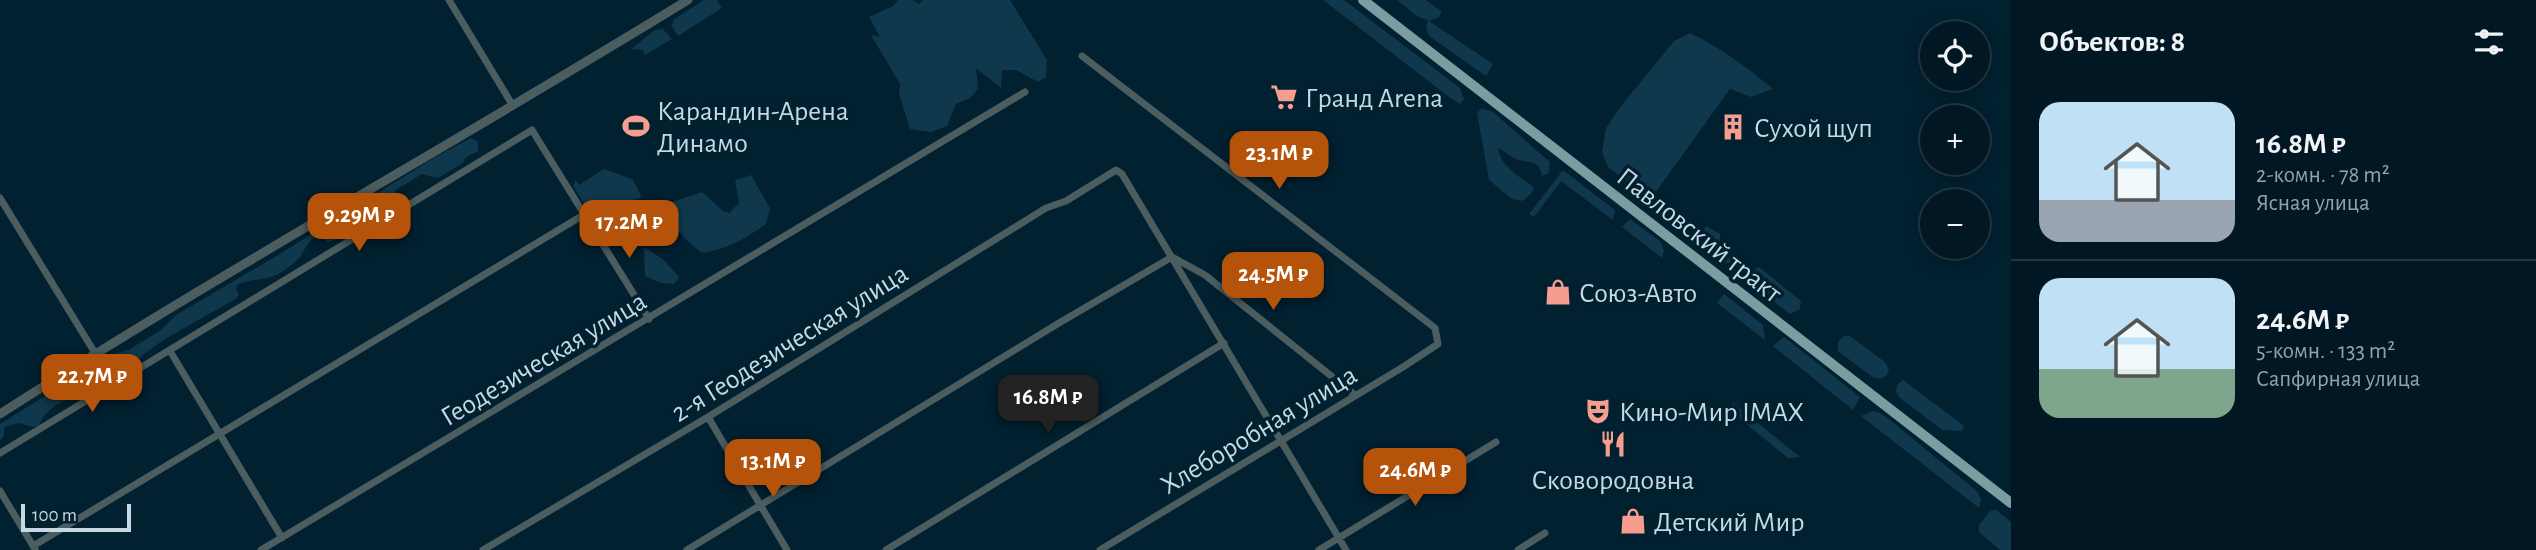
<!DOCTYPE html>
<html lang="ru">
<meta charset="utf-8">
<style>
:root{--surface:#011824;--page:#0b212c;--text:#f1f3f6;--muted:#96a0a6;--line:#233741;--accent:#b45309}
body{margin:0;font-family:"Alegreya Sans",sans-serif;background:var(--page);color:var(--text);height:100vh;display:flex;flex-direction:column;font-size:26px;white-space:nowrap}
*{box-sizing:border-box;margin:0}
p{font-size:23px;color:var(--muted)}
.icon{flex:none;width:38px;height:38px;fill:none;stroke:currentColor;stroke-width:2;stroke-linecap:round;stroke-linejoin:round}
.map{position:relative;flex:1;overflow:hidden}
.sheet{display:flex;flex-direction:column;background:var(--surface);width:525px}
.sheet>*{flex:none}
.fabs{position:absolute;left:1920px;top:21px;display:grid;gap:14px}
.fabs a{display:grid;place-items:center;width:70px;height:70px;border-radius:50%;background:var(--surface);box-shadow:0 4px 18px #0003,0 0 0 2px var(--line);font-size:35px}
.scale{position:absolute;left:21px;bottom:18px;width:110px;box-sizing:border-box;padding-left:7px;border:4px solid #c6d8e2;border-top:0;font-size:19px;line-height:24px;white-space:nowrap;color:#c6d8e2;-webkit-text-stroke:5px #012030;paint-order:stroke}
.price{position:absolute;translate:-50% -60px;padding:0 16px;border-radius:14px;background:var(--accent);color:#fff;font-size:23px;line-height:46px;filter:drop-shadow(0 2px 4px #0008)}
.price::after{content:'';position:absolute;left:50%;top:42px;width:21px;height:16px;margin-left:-10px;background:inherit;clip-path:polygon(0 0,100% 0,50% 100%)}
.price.on{background:#222;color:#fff}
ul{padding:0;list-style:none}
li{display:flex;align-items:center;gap:21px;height:175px;padding:0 28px}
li+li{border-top:2px solid var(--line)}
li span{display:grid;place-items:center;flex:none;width:196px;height:140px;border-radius:21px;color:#555}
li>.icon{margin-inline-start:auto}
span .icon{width:84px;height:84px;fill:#fffc;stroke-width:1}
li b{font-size:30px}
h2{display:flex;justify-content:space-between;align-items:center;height:84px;padding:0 28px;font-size:30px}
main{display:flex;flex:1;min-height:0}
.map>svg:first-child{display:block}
</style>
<main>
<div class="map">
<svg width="2011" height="550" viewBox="0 0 2011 550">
<rect width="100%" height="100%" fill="#012030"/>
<path fill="#10384c" d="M704 0H717L722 8 678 36 672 26 673 20Z
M898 0H912L919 4 923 0H1010L1047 60 1046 77 1038 82 1016 70H1002L1001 88 976 68 978 89 970 98 956 104 947 126 931 132 910 129 899 94 900 84 871 35 880 37 869 17 893 6Z
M1323 0H1344L1460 88 1464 99 1460 104 1449 97Z
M1397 0H1426L1442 12 1439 17 1429 21 1493 64 1486 76 1429 36 1426 27 1428 20 1418 17Z
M663 29 672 39 645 55 643 50 631 49 655 30Z
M1690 33C1721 48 1747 67 1773 89L1751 97 1730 89 1650 200 1608 167 1602 152 1606 128 1621 106 1674 41Z
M1482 108 1493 112 1550 162 1549 173 1542 176C1539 161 1532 163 1519 160 1512 158 1504 151 1498 148 1500 166 1520 177 1534 187L1531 194 1522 201 1512 199 1489 180 1477 113Z
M471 138 478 142V151L465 158 463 163 438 178 422 174 396 190 394 195 397 203 391 208 376 212 332 241 327 242 322 234C306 238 306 253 295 262 290 266 283 272 276 275 264 281 251 278 237 285L236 289 239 294 237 298 165 339 145 353 135 364 55 406 45 414 39 425 33 427 19 423 5 427 3 438 0 440V424L111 355 130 349 161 330 176 315 273 258 434 158Z
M604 169 632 179 641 195 640 198 591 216 573 185 576 180 579 185Z
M1563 170 1615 210 1613 220 1561 181 1534 217 1529 214Z
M751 175 770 208 766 224C745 239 727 249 702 253 683 239 673 226 664 205L702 192 723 211 729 213 739 203 735 180Z
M1630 219 1661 242 1664 251 1662 258 1622 227Z
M1706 226 1720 234V246L1738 257 1735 264C1719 263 1712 254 1701 242L1702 233Z
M644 247 664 260 679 277 674 284 661 283 645 276Z
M1759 267 1801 301 1800 309 1790 314 1746 280V275Z
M1724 294 1763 325 1765 340 1717 303Z
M1844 336H1850L1885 362 1889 370 1886 376 1880 379 1871 376 1838 351V342Z
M1784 337 1860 397 1853 410 1773 346Z
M1903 380 1963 425 1964 428 1961 431 1942 430 1899 397 1896 391 1897 385Z
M1732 402 1800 457 1788 458 1733 413Z
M1873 411 1880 413 1890 420 1978 492 1981 500 1979 508 1861 416Z
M1996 510 2011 522V550H2000L1979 532V525L1990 511Z"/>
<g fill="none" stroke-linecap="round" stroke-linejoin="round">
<path stroke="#4c5d5f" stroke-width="7" d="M449 0 513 106
M1082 56 1435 328 1438 344 1403 367 1100 550
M0 198 95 353
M170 351 282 538
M708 417 787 550
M0 453 532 130 649 319
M0 491 35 549
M33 546 585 214
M261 550 1025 92
M483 550 708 417 1046 208 1066 201 1116 170 1122 174 1346 550
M687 550 1059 323 1172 257 1205 275 1355 395
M886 550 1224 343
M1319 550 1496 442
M1518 550 1545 533"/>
<path stroke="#4c5d5f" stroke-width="9" d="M0 414C225 270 460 140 688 0"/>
<path stroke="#799da1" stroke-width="10" d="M1363 0 2011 503"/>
</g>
<defs>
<g id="supermarket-bare" transform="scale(2.1)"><path d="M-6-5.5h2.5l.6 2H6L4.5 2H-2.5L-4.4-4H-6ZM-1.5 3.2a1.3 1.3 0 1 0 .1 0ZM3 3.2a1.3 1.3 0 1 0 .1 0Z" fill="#f59d8e" stroke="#012030" stroke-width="2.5" paint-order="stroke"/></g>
<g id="stadium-bare" transform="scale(2.1)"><path d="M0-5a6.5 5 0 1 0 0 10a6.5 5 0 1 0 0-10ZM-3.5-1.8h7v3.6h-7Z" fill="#f59d8e" stroke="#012030" stroke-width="2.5" paint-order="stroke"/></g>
<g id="building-bare" transform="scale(2.1)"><path d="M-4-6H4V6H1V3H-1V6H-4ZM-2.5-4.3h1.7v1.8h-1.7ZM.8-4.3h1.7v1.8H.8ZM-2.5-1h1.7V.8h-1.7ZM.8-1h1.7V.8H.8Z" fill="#f59d8e" stroke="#012030" stroke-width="2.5" paint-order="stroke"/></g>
<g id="shop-bare" transform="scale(2.1)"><path d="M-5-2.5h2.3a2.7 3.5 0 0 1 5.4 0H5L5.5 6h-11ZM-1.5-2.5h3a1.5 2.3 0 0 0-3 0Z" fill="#f59d8e" stroke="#012030" stroke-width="2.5" paint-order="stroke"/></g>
<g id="theatre-bare" transform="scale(2.1)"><path d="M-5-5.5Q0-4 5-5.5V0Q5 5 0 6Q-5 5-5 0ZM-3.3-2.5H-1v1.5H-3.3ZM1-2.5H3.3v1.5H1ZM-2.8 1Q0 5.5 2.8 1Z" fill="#f59d8e" stroke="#012030" stroke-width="2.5" paint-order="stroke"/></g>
<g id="restaurant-bare" transform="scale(2.1)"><path d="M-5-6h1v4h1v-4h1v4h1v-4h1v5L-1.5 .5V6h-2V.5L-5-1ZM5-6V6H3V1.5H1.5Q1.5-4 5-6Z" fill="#f59d8e" stroke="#012030" stroke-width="2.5" paint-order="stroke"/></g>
</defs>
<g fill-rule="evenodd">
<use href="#supermarket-bare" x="1284" y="97"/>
<use href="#stadium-bare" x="636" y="126"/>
<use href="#building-bare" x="1733" y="127"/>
<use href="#shop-bare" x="1558" y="292"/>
<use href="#theatre-bare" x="1598" y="411"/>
<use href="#restaurant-bare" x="1613" y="444"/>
<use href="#shop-bare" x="1633" y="521"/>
</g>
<g text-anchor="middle" stroke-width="7" stroke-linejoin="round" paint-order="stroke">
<g font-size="28" fill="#c6d8e2" stroke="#012030" text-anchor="start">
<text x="1305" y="107">Гранд Arena</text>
<text x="657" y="120">Карандин-Арена<tspan x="657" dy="32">Динамо</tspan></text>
<text x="1754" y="137">Сухой щуп</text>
<text x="1579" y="302">Союз-Авто</text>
<text x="1619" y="421">Кино-Мир IMAX</text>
<text x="1613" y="489" text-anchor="middle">Сковородовна</text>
<text x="1654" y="531">Детский Мир</text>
</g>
<g font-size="28" fill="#c6d8e2" stroke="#012030">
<text transform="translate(1700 234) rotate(38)" y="10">Павловский тракт</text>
<text transform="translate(789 342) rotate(-32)" y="10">2-я Геодезическая улица</text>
<text transform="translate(543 358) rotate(-31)" y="10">Геодезическая улица</text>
<text transform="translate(1258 429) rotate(-31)" y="10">Хлеборобная улица</text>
</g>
</g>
</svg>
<div class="fabs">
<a><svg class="icon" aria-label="locate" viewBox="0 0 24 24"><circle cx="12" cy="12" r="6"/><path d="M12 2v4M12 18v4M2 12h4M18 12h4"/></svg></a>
<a>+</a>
<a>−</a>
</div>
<div class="scale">100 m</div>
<b class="price" style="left:1279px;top:191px">23.1M ₽</b>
<b class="price" style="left:359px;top:253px">9.29M ₽</b>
<b class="price" style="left:629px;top:260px">17.2M ₽</b>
<b class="price" style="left:1273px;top:312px">24.5M ₽</b>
<b class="price" style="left:92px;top:414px">22.7M ₽</b>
<b class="price on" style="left:1048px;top:435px">16.8M ₽</b>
<b class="price" style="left:773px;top:499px">13.1M ₽</b>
<b class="price" style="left:1415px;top:508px">24.6M ₽</b>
</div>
<section class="sheet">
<h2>Объектов: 8<svg class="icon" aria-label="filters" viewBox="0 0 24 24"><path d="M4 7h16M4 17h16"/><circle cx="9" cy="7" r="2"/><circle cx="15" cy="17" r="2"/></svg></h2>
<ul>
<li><span style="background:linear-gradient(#bfe0f5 70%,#9aa5b1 0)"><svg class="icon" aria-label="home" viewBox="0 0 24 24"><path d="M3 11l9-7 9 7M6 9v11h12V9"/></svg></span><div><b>16.8M ₽</b><p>2-комн. · 78 m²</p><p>Ясная улица</p></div></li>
<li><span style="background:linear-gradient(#bfe0f5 65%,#7fa58c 0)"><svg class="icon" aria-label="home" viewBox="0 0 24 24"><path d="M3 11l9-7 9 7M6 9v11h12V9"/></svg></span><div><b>24.6M ₽</b><p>5-комн. · 133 m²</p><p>Сапфирная улица</p></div></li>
</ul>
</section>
</main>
